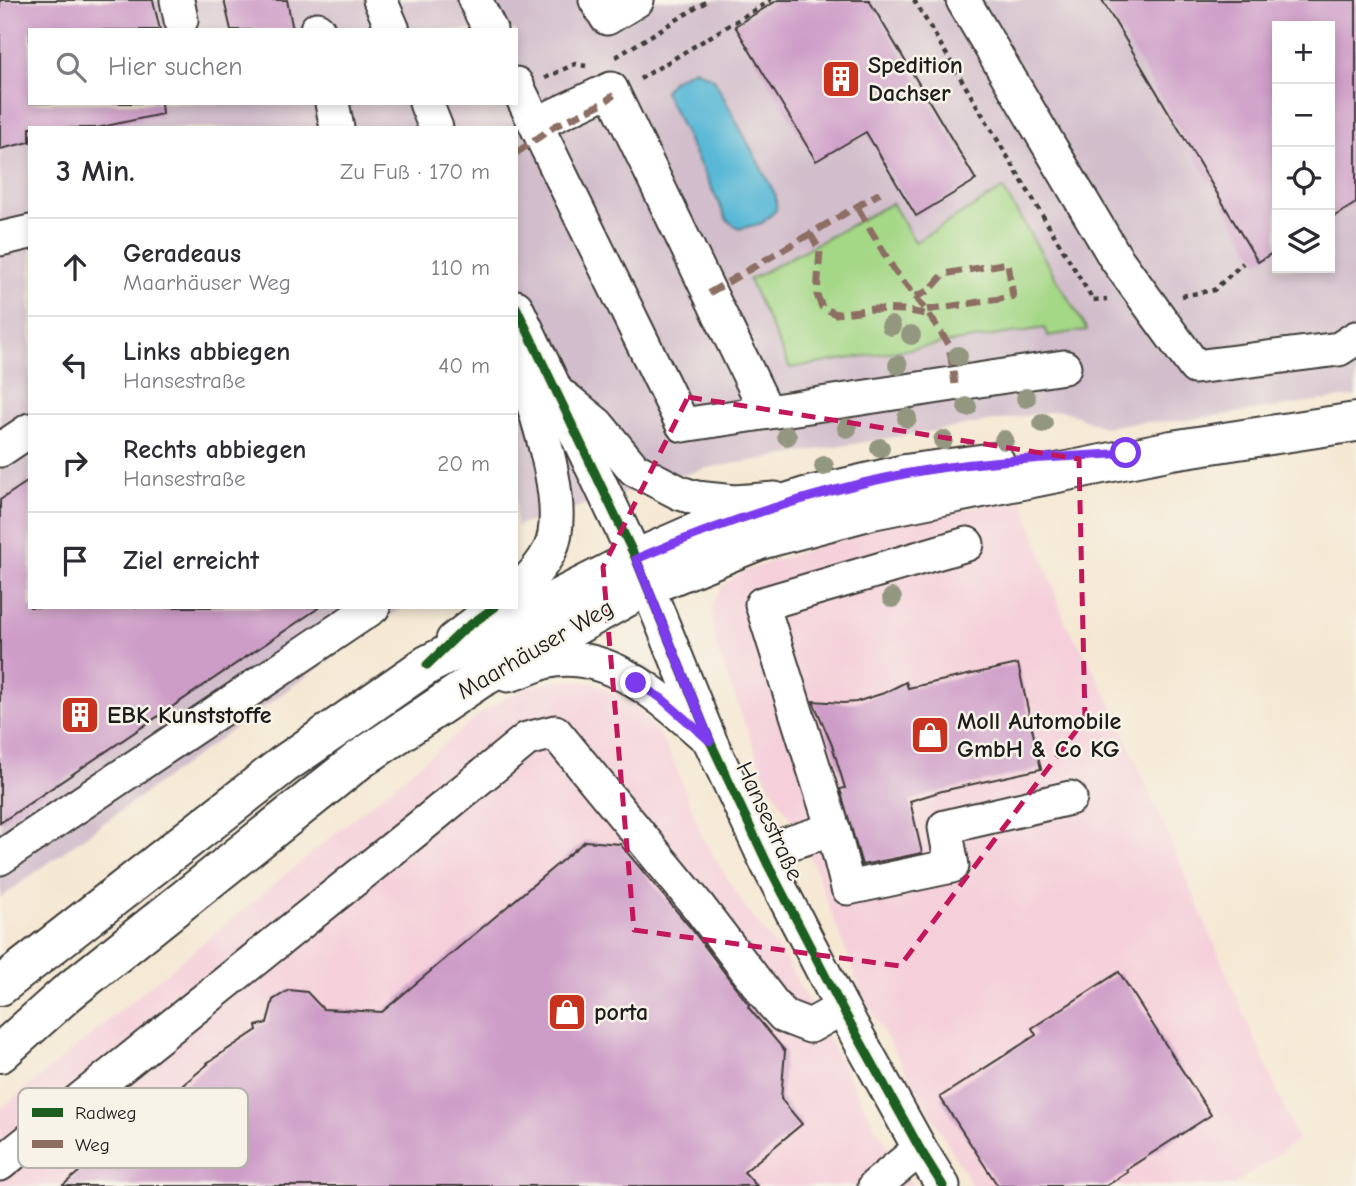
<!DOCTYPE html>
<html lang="de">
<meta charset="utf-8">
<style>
body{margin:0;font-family:"Comic Neue",sans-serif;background:#f2f2f3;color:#2b2b33}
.controls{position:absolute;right:21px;top:21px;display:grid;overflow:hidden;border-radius:0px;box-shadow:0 4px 10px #0003}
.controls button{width:63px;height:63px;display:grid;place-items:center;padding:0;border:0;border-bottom:2px solid #e1e1e2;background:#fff;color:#2b2b33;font:35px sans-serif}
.stop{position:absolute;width:21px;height:21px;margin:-16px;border:5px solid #7c3aed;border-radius:50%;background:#fff}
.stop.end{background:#7c3aed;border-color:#fff;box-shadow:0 2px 7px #0008}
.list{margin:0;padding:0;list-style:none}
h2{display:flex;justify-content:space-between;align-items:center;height:91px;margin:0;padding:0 28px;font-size:30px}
h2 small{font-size:23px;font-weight:400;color:#7c7c81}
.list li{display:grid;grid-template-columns:46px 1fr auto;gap:21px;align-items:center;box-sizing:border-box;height:98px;padding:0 28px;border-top:2px solid #e1e1e2}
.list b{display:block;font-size:26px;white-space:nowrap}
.list p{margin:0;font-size:23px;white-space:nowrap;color:#7c7c81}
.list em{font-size:23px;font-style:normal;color:#7c7c81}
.icon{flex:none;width:38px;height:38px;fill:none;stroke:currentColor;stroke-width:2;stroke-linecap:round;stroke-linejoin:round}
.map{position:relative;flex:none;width:1356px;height:1186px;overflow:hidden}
.search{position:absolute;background:#fff;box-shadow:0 4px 10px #0003;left:28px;top:28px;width:490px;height:77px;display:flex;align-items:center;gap:18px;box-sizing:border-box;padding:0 24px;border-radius:0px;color:#7c7c81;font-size:26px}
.panel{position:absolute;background:#fff;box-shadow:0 4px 10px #0003;left:28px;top:126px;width:490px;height:483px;border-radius:0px}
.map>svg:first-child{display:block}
</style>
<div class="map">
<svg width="1356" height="1186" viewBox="0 0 1356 1186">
<rect width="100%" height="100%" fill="#f7f3e8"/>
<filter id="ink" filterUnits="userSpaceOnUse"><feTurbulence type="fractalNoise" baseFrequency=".0143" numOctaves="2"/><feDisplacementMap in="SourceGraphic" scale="14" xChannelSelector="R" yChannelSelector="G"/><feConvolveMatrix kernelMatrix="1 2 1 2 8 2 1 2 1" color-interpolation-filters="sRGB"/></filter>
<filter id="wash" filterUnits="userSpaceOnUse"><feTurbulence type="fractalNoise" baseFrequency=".00686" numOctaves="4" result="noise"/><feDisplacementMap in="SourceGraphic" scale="28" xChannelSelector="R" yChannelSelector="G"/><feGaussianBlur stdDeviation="1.57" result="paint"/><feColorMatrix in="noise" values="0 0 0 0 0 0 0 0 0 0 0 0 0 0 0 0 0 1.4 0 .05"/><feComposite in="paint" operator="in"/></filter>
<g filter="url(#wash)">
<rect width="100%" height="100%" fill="#f5e8d3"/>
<!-- built -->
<g fill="#f5cfda">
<path d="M1022 498 1066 624 1088 659 1113 707 1298 1140 1232 1186H972L864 998 802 836 766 779 716 647 712 624V606L722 586 744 571 892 522Z"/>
<path d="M574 680 593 683 631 701 659 734 674 762 704 840 744 906 785 959 877 1129 912 1186H0V1110L483 712 524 688 558 681Z"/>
</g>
<!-- industrial -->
<path fill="#d1bdcb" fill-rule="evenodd" d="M0 0H1356V396L1178 421 1143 422 1103 427 1062 410 707 468 516 526V128H30V607H402L0 898ZM1277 26H1330V268H1277ZM30 30H516V103H30Z"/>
<!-- green -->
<path fill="#a4d786" stroke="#607a51" stroke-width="2" d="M1003 189 1087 330 1048 336 1044 328 790 368 749 280 892 203 915 242Z"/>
<!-- water -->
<path fill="#58b8d6" stroke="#3a6a79" stroke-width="2" d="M694 69 714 79 776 196V210L762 223 739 229 727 220 664 91 673 80Z"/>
<g id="blocks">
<!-- building -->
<g fill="#cd9cc7">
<path d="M0 0H153L160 30H30V103H161L162 114 97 128H30V142L0 149Z"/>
<path d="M224 0H287L293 30H231Z"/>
<path d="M778 0H869L976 180 916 216 866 132 816 161 735 26Z"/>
<path d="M1102 0H1356V203L1330 219V26H1277V250L1258 262Z"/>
<path d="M30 480V607H320L0 823V500Z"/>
<path d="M1018 664 1041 769 942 791 910 801 922 853 862 865 840 789 845 788 832 745 813 701 843 703 856 702 884 693 906 682 908 688Z"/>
<path d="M585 841 620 844 690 927 749 1005 748 1007 785 1051 781 1099 802 1124 744 1172 757 1186H62L208 1064 207 1063 257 1030 256 1026 267 1023 273 1000 289 990 307 992 323 1009 382 1012Z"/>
<path d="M1119 972 1211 1115 1126 1170 1128 1172 1106 1186H998L940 1097 1036 1035 1032 1028Z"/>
</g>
</g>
</g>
<g filter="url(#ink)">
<use href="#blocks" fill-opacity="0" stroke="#3d3b37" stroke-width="2"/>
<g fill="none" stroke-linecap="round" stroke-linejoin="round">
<!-- minor casing -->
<g stroke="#3d3b37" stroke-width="37">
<g id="minor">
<path d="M177 0 181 20"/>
<path d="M380 0 393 30"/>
<path d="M475 0 490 30"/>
<path d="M596 0 607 18 637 0"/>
<path d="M963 0 1115 257 1195 367 1339 349 1356 338"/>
<path d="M317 29 318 30"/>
<path d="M516 84 683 425 1064 367"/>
<path d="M332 103 337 128"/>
<path d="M426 103 436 128"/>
<path d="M536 124 611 89 767 412"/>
<path d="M0 239 30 232"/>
<path d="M516 307 636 559 710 741 768 865 842 1008 920 1149 943 1186"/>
<path d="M516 348C530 398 572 503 550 550 542 566 529 580 516 592"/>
<path d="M565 398 597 424 634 469 680 493 696 498 734 502 775 499"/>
<path d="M0 450 30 430"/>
<path d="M453 640 495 607"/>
<path d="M508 675C521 672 532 666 544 662 606 646 662 699 705 736"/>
<path d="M833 829 848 888 952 866 945 827 1070 798"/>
<path d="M762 852 833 829 762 604 967 544"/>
<path d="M0 858 373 607"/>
<path d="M0 1164 421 826 527 739 555 732 698 906 773 1004 784 1016 810 1026 842 1008"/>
<path d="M875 1186 920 1149"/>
</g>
</g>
<!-- major casing -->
<g stroke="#3d3b37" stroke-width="42">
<g id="major">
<path d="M0 986 283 765 427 665 636 559 702 530 805 497 905 474 995 462"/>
<path d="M0 1053 66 994 359 760 478 680 647 586 760 540 872 510 1172 450 1356 422"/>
</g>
</g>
<!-- path -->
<g stroke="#3d3b37" stroke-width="4.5" stroke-dasharray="5 5" stroke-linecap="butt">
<path d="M914 0 1093 300 1107 299"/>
<path d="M616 57 709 0"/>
<path d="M545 78 575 64 586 66"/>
<path d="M640 79 771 0"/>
<path d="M1182 296 1214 290 1243 263"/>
</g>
<!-- minor -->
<use href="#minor" stroke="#fff" stroke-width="33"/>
<!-- major -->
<use href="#major" stroke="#fff" stroke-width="38"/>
<!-- quiet -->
<g stroke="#8d6e63" stroke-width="7" stroke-dasharray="14 7" stroke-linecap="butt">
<path d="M516 153 555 126 603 103 614 95"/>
<path d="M810 234 820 250 817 295 822 307 836 314 873 309 904 310 925 314 926 310 894 270 857 207"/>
<path d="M709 293 880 193"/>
<path d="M915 297 930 290 944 274 1008 263 1013 297 926 310 949 345 955 384"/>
</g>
<!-- cycleway casing -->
<g stroke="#f7f3e8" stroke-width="13">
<g id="cycleway">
<path d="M516 307 636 559 710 741 768 865 842 1008 920 1149 943 1186"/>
<path d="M427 665 463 630 495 607"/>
</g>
</g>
<!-- cycleway -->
<use href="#cycleway" stroke="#1b5e20" stroke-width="9"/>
</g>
<!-- trees -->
<g fill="#949780">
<circle cx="891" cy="326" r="10"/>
<circle cx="911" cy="335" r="10"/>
<circle cx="958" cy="356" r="10"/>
<circle cx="898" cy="365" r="10"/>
<circle cx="1026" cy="398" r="10"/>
<circle cx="967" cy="407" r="10"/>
<circle cx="907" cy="418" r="10"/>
<circle cx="1043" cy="423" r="10"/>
<circle cx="847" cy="428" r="10"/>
<circle cx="787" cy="436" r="10"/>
<circle cx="943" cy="440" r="10"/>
<circle cx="1004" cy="440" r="10"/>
<circle cx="880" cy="448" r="10"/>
<circle cx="824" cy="466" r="10"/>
<circle cx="892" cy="598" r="10"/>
</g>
</g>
<g fill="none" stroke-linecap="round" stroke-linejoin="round" filter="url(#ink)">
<!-- route -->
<path stroke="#7c3aed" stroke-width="9" d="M636 683 661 698 710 741 636 559C722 522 811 493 904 474 977 460 1052 458 1126 453"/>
</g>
<!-- marked area -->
<path fill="none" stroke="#c2185b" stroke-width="5" stroke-dasharray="14 9" stroke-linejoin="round" d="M688 397 1079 459 1085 719 900 966 634 930 603 567Z"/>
<!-- icons -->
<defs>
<g id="building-square" transform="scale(2.0125)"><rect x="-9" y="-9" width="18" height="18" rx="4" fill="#c8321e" stroke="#f7f3e8"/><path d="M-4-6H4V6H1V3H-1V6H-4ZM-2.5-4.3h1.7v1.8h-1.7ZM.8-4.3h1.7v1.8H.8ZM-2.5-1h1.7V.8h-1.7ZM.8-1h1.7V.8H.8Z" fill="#fff"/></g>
<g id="shop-square" transform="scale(2.0125)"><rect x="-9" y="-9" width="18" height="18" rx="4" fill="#c8321e" stroke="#f7f3e8"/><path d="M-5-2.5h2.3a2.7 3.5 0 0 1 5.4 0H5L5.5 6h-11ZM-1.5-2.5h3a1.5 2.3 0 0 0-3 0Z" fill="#fff"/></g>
</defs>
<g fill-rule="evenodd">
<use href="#building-square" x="841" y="79"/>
<use href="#building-square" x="80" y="715"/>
<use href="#shop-square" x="930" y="735"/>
<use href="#shop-square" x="567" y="1012"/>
</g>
<g text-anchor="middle" stroke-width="5" stroke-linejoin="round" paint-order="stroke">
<!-- poi labels -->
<g font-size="24" font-weight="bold" fill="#1c1c1c" stroke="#f7f3e8" text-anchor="start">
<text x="868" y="73">Spedition<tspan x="868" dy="28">Dachser</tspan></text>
<text x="107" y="723">EBK Kunststoffe</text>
<text x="957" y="729">Moll Automobile<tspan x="957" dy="28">GmbH &amp; Co KG</tspan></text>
<text x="594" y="1020">porta</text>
</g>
<!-- street labels -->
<g font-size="24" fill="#1c1c1c" stroke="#f7f3e8">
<text transform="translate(535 649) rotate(-30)" y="8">Maarhäuser Weg</text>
<text transform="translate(770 821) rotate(65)" y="8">Hansestraße</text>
</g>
</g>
<!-- legend -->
<rect x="18" y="1088" width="230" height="80" rx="10" fill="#f7f3e8" stroke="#b5b2ab" stroke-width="2"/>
<rect x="32" y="1108" width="31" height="9" fill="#1b5e20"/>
<rect x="32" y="1140" width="31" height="8" fill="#8d6e63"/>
<g font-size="19" fill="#1c1c1c">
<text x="75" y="1119">Radweg</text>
<text x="75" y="1151">Weg</text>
</g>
</svg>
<div class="controls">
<button>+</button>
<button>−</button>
<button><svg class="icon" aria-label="locate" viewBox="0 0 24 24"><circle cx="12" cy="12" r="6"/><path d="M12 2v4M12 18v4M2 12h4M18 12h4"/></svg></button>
<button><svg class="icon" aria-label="layers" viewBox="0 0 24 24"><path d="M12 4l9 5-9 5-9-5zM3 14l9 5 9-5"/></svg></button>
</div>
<div class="stop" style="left:1126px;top:453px"></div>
<div class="stop end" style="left:636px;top:683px"></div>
<div class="search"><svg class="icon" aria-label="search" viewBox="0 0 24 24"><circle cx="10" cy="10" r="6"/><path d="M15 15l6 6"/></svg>Hier suchen</div>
<section class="panel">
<h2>3 Min.<small>Zu Fuß · 170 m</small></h2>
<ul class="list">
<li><svg class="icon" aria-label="ahead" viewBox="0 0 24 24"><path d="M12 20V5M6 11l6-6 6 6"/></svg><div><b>Geradeaus</b><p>Maarhäuser Weg</p></div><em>110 m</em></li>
<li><svg class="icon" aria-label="left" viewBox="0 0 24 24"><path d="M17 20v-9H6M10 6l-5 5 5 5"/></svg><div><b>Links abbiegen</b><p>Hansestraße</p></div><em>40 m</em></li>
<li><svg class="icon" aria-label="right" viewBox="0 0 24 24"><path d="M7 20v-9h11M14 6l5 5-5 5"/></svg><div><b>Rechts abbiegen</b><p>Hansestraße</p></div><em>20 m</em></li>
<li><svg class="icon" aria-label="arrive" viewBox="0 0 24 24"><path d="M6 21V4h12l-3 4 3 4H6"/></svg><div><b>Ziel erreicht</b></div></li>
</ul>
</section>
</div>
